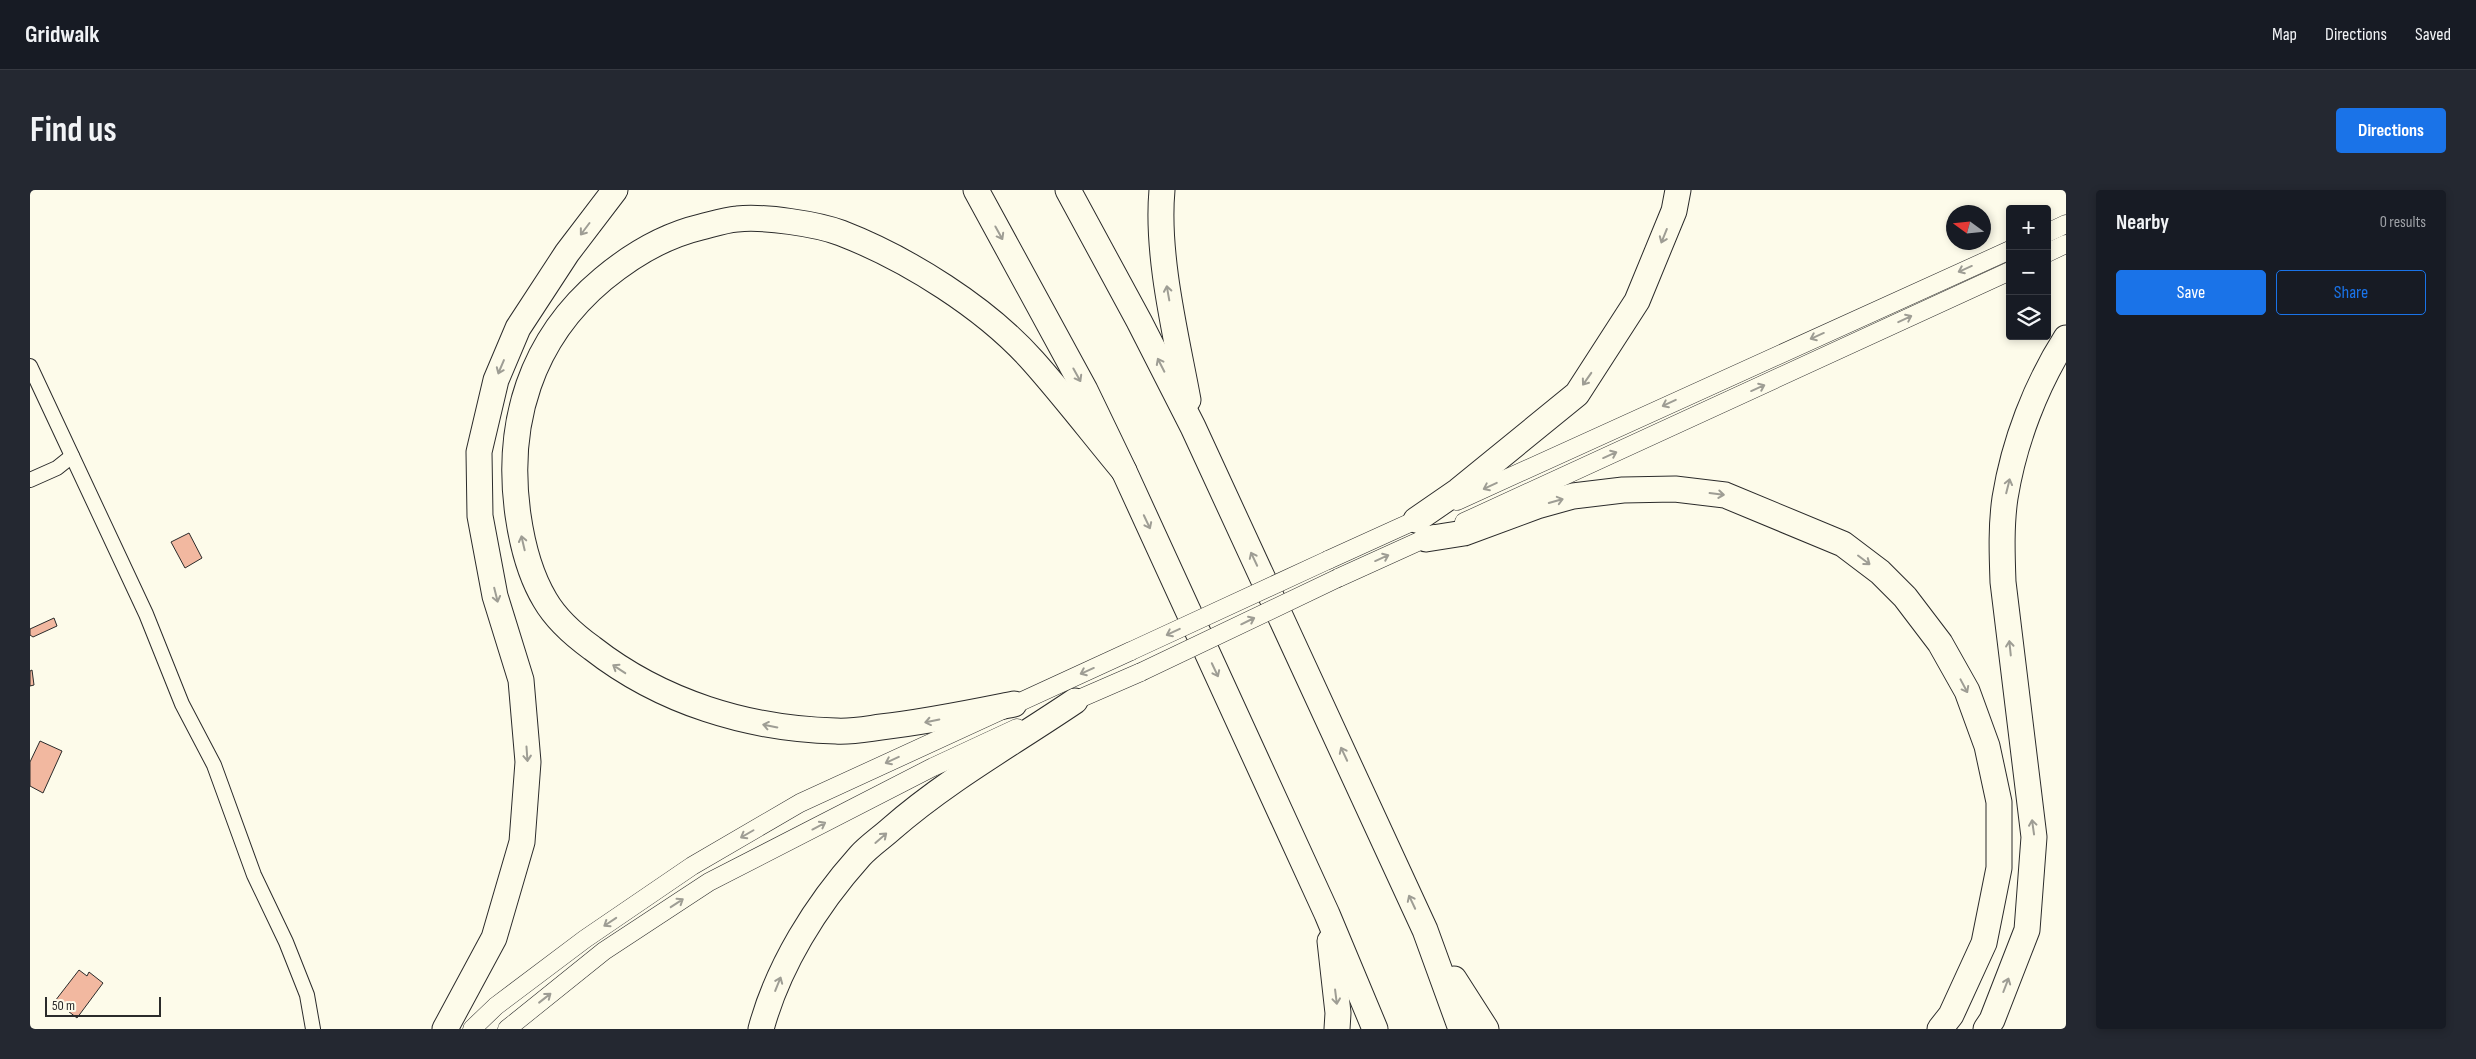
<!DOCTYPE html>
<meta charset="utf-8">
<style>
body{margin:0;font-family:"Sofia Sans Condensed",sans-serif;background:#242831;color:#f1f3f6}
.controls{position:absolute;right:15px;top:15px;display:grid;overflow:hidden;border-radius:5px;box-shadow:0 2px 8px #0003}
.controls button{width:45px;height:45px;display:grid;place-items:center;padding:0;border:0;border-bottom:1px solid #363941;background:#171b24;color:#f1f3f6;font:25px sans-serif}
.compass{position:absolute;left:1916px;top:15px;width:45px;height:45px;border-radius:50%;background:#171b24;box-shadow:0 2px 8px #0003;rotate:285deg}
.scale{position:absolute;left:15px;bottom:12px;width:116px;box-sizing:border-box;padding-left:5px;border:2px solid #2b2b2b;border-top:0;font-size:14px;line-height:18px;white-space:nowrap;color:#2b2b2b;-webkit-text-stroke:4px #fdfbea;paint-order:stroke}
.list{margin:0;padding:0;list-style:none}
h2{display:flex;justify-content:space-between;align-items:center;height:65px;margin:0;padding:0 20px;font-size:21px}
h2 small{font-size:16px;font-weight:400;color:#9ea1a6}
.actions{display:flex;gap:10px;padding:15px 20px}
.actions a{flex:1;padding:11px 0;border:1px solid #1a73e8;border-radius:5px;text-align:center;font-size:18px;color:#1a73e8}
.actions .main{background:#1a73e8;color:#fff}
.icon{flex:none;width:28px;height:28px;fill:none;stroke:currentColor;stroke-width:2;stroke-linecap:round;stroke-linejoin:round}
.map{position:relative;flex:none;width:2036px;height:839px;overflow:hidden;border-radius:5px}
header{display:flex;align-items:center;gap:30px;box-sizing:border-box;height:70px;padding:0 25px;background:#171b24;border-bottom:1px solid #363941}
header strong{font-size:24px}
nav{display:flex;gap:28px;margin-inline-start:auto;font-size:18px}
.intro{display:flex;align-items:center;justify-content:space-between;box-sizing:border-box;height:120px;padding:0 30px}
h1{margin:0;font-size:35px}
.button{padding:12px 22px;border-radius:5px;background:#1a73e8;color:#fff;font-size:18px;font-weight:700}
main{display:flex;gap:30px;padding:0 30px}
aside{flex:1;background:#171b24;border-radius:5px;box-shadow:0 2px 8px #0003}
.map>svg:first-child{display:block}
</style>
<header>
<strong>Gridwalk</strong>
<nav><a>Map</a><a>Directions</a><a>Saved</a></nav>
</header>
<div class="intro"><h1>Find us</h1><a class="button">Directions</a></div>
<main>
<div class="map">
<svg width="2036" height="839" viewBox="0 0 2036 839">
<rect width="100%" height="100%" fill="#fdfbea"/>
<!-- building -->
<g fill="#f2b8a0" stroke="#2b2b2b">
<path d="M159 343 172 368 155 378 141 352Z"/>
<path d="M24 428 27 436 3 447 0 445V439Z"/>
<path d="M2 480 4 495 0 496V481Z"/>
<path d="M10 551 32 561 13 603 0 596V572Z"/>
<path d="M49 780 57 786 59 782 73 793 47 828 25 811Z"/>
</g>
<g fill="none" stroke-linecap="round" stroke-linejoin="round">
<!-- minor casing -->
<g stroke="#2b2b2b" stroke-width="16">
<g id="minor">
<path d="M0 176 116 424 152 514 184 575 224 685 256 752 277 805 283 839"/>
<path d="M0 290 27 278 42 266"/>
</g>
</g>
<!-- tertiary casing -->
<g stroke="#2b2b2b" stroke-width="19">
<g id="tertiary">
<path d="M2017 43 2036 34"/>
<path d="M2017 63 2036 54"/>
<path d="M1427 311 1980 60"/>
<path d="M1434 332 1980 81"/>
<path d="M1298 370 1397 325"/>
<path d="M1308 388 1405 344"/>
<path d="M1035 515 1111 482"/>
<path d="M442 839 466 816 555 749 662 676 770 613 1101 461"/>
<path d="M477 839 574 761 679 692 903 577 987 538"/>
</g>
</g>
<!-- motorway casing -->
<g stroke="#2b2b2b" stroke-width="27">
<g id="motorway">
<path d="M946 0 1055 200 1094 281 1297 724 1345 839"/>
<path d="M1038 0 1109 131 1163 237 1395 740 1431 839"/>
<path d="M1132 0C1126 65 1146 145 1158 210"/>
<path d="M1386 330 1428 301 1547 204 1607 111 1644 21 1648 0"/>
<path d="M1396 349 1434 343 1507 316 1543 306 1593 300 1645 299 1695 305 1813 354 1850 382 1875 407 1910 453 1937 501 1957 556 1969 612V678L1954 753 1921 825 1910 839"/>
<path d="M984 514C939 523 896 532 851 537 836 539 821 542 806 541 718 539 631 512 562 458 544 445 526 429 515 410 500 385 492 353 488 325 475 233 501 149 573 89 602 65 633 46 671 37 683 34 695 30 707 29 734 26 787 34 811 43 878 69 956 118 1003 171 1035 207 1064 245 1094 281"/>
<path d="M1300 751 1308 823 1307 839"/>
<path d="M1424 789 1456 839"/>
<path d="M415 839 464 748 492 652 498 572 491 490 465 406 450 326 449 262 466 190 488 138 537 63 585 0"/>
<path d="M731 839C748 776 786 715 830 666 839 656 851 648 861 639 917 590 983 553 1045 511"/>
<path d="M1956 839 1962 830 1997 740 2004 647 1973 392C1972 364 1971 335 1975 308 1984 252 2006 195 2036 148"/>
</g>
</g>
<!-- minor -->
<use href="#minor" stroke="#fdfbea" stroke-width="14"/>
<!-- tertiary -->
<use href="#tertiary" stroke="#fdfbea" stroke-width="18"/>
<!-- motorway -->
<use href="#motorway" stroke="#fdfbea" stroke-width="25"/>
<!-- tertiary-bridge casing -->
<g stroke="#2b2b2b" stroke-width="19" stroke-linecap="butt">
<g id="tertiary-bridge">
<path d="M1101 461 1298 370"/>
<path d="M1111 482 1308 388"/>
</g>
</g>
<!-- tertiary-bridge -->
<use href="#tertiary-bridge" stroke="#fdfbea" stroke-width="18"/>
</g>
<!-- one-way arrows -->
<defs><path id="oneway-shaft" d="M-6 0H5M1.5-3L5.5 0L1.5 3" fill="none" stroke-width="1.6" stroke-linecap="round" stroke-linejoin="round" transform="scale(1.25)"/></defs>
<g stroke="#9e9d94">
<use href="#oneway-shaft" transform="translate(555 39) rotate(127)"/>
<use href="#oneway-shaft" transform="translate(969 43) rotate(61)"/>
<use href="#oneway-shaft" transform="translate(1634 46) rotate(112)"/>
<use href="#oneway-shaft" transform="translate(1935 79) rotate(156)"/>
<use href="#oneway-shaft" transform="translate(1138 103) rotate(-100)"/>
<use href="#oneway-shaft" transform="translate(1875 129) rotate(-25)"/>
<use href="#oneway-shaft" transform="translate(1787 146) rotate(156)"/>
<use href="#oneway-shaft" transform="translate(1131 175) rotate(-117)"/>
<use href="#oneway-shaft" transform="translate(471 177) rotate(113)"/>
<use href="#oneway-shaft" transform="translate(1047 185) rotate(61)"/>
<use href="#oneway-shaft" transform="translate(1557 189) rotate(125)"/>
<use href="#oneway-shaft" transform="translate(1728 198) rotate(-24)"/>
<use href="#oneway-shaft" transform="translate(1639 213) rotate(155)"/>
<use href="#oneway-shaft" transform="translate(1580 265) rotate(-24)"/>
<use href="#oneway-shaft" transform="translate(1460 296) rotate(155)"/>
<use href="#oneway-shaft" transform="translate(1978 296) rotate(-76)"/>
<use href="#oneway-shaft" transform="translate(1687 304) rotate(7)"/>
<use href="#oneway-shaft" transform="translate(1526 311) rotate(-16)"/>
<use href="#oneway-shaft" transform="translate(1117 332) rotate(65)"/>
<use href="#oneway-shaft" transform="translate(493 353) rotate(-103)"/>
<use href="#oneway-shaft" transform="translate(1352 368) rotate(-24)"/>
<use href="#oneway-shaft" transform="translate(1224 369) rotate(-115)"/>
<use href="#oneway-shaft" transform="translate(1834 370) rotate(37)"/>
<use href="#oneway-shaft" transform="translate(466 405) rotate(76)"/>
<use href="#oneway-shaft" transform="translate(1218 431) rotate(-26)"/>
<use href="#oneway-shaft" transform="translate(1143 442) rotate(155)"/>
<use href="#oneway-shaft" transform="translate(1980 458) rotate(-96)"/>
<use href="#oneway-shaft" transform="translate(589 479) rotate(-147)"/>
<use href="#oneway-shaft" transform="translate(1185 480) rotate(65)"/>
<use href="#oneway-shaft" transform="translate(1057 481) rotate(156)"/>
<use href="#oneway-shaft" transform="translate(1934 496) rotate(62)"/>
<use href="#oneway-shaft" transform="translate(902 531) rotate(168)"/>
<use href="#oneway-shaft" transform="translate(740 536) rotate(-169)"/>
<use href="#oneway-shaft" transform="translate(497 564) rotate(86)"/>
<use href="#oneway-shaft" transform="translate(1314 564) rotate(-115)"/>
<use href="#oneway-shaft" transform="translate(862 570) rotate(155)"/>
<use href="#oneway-shaft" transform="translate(789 636) rotate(-28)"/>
<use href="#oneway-shaft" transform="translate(2003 637) rotate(-98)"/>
<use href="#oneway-shaft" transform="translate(717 644) rotate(150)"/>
<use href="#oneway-shaft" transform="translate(851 648) rotate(-41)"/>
<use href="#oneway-shaft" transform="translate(1382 712) rotate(-115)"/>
<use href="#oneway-shaft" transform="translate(647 713) rotate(-33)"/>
<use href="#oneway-shaft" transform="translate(580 732) rotate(146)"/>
<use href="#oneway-shaft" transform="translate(748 794) rotate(-68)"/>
<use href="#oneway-shaft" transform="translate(1976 795) rotate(-69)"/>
<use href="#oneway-shaft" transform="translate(1306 807) rotate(83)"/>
<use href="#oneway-shaft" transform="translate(515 808) rotate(-38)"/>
</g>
</svg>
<div class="controls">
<button>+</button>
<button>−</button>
<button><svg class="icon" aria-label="layers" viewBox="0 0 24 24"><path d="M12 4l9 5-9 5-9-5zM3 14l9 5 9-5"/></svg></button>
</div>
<svg class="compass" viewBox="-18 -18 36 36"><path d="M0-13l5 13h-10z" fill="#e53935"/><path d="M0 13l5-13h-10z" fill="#9ea1a6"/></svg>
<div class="scale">50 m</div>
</div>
<aside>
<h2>Nearby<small>0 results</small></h2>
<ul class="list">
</ul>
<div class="actions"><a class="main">Save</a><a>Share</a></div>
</aside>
</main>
